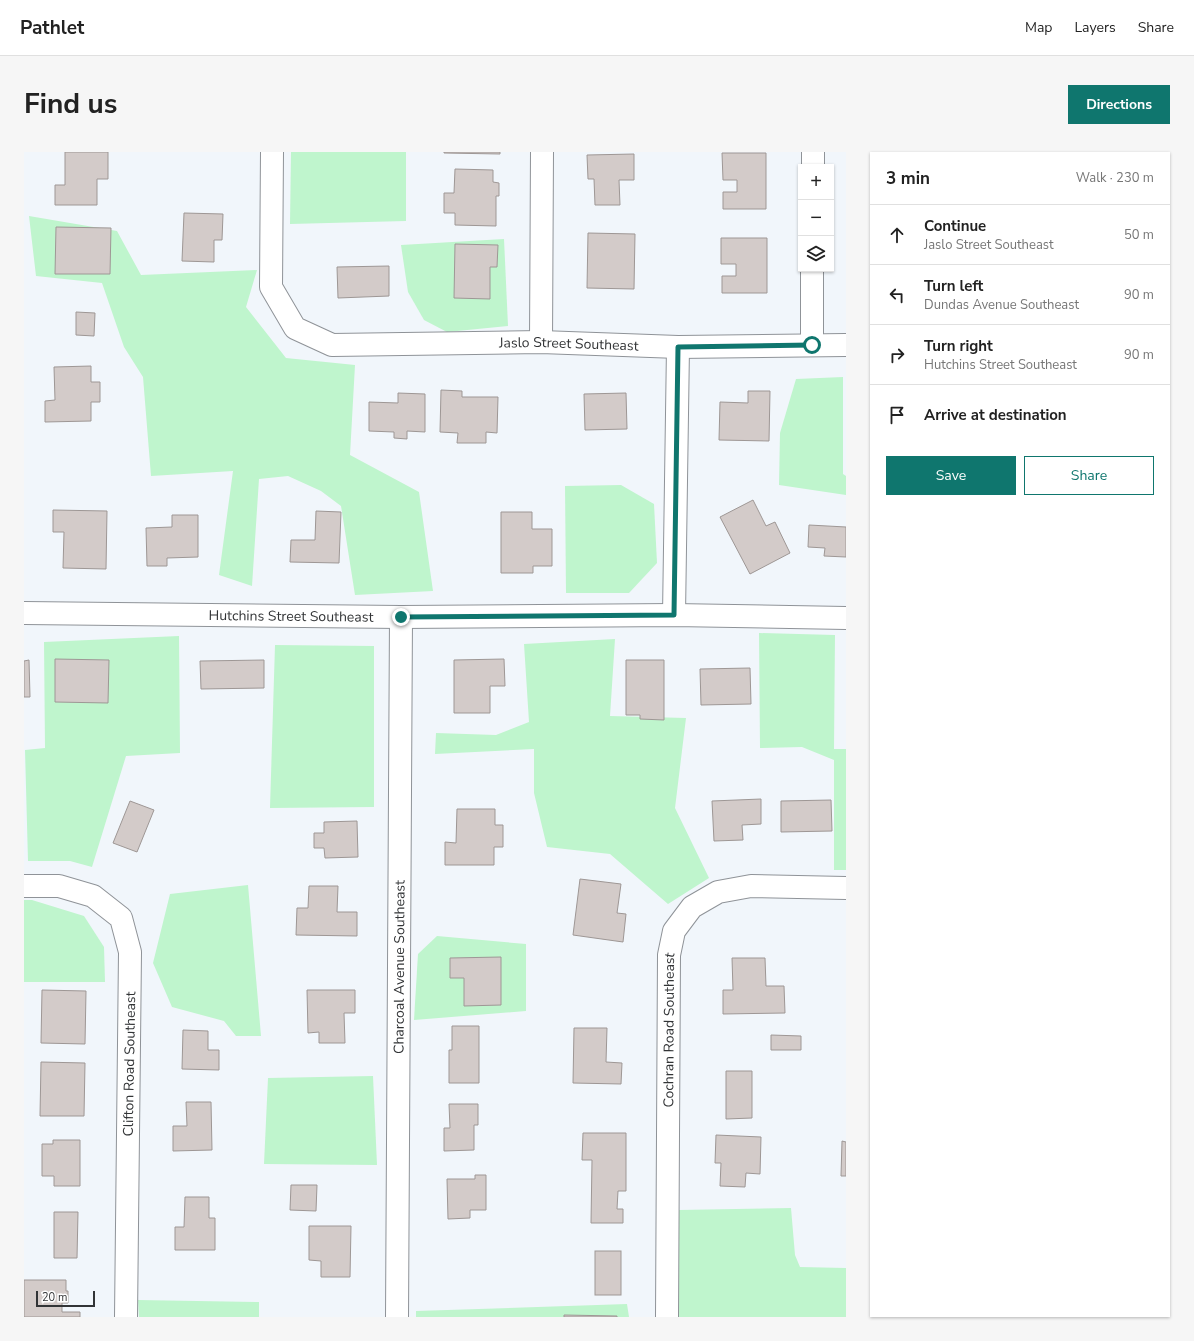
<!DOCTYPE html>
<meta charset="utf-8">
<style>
body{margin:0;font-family:"Nunito Sans",sans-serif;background:#f6f6f6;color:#222}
.controls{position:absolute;right:12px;top:12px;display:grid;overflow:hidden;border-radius:0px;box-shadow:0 1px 3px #0004}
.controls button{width:36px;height:36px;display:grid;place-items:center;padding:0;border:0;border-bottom:1px solid #e0e0e0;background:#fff;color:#222;font:20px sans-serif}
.scale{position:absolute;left:12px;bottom:10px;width:59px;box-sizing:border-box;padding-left:4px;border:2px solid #323436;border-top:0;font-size:11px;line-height:14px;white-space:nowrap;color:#323436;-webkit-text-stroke:3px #fff;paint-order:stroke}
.stop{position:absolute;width:12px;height:12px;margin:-9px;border:3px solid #0f766e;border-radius:50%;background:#fff}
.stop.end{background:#0f766e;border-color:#fff;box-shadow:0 1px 4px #0008}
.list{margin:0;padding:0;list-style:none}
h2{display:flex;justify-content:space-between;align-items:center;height:52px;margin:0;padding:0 16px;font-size:17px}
h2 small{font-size:13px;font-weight:400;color:#767676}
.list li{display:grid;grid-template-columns:26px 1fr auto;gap:12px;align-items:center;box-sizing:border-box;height:60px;padding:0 16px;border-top:1px solid #e0e0e0}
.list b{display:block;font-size:15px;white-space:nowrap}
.list p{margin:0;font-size:13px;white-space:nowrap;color:#767676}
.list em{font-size:13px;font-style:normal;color:#767676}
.actions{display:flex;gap:8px;padding:12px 16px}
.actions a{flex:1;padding:9px 0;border:1px solid #0f766e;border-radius:0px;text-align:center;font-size:14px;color:#0f766e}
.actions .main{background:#0f766e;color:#fff}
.icon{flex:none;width:22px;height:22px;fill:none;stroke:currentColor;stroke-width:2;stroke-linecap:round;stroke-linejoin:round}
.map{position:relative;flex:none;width:822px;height:1165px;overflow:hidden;border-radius:0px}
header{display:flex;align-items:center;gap:24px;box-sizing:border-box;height:56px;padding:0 20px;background:#fff;border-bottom:1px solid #e0e0e0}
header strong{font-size:19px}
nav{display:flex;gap:22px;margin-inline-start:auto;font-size:14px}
.intro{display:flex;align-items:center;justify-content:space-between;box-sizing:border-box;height:96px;padding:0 24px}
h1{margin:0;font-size:28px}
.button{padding:10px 18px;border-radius:0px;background:#0f766e;color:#fff;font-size:14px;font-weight:700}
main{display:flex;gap:24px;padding:0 24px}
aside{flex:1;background:#fff;border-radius:0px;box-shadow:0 1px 3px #0004}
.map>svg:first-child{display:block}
</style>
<header>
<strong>Pathlet</strong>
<nav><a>Map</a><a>Layers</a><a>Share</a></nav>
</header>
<div class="intro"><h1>Find us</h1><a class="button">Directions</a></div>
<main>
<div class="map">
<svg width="822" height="1165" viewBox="0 0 822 1165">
<rect width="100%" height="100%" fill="#f1f6fb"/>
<!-- green -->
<g fill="#bff5cd">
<path d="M267 0H382V69L266 72Z"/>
<path d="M5 64 93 79 117 123 233 118 222 155 262 206 331 213 326 303 395 340 409 439 331 443 317 354 297 339 264 324 235 327 228 434 195 423 209 319 127 324 119 225 100 195 78 131 12 124Z"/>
<path d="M480 87 484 174 423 180 400 168 384 140 377 93Z"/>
<path d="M819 225V322L822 324V343L755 333 756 281 772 227Z"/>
<path d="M597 333 630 352 633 411 605 441H542L541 334Z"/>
<path d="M735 481 811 483 810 597H822V718H810V608L778 595 736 596Z"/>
<path d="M155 484 156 601 102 604 68 715 46 709H4L1 598 21 596 20 490Z"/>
<path d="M591 487 586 564 662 566 651 656 685 726 644 752 586 702 523 695 510 641V597L411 602 412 581 472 583 505 570 500 492Z"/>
<path d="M251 493 350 494V655L246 656Z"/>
<path d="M224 733 237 884H212L200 869 148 855 129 811 146 742Z"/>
<path d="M0 748H8L60 764 80 795 81 830H0Z"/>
<path d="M413 784 502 792V859L390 868 394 802Z"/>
<path d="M349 924 353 1013 240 1012 244 926Z"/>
<path d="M767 1056 771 1103 776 1115 822 1116V1165H655V1058Z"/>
<path d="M114 1148 235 1150V1165H115Z"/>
<path d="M603 1152 605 1165H392V1159Z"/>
</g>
<!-- building -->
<g fill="#d3cbc9" stroke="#9e9795">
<path d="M41 0H84V27H73V53H31V33H41Z"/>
<path d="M420 0H476V2L420 1Z"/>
<path d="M698 1H742V57H699V40H713V28H699Z"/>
<path d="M610 2V28H595L596 53H571L570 27H564L563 3Z"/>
<path d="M431 17 469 18V30L475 31V44H472V74L431 73V61H420V41H430Z"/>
<path d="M160 61 199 62 198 88H190V110L158 109Z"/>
<path d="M32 75 87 76 86 122H31Z"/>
<path d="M564 81 611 82 610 137 563 136Z"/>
<path d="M697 86H743V141H698V124H712V112H697Z"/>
<path d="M431 92 474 93 473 115H466V147L430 146Z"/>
<path d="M365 114V144L314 146 313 115Z"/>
<path d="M52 160 71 161 70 184 52 183Z"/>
<path d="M67 214V230H76V250H67V269L21 270V249L31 248 30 215Z"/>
<path d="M417 238 438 239V245H474L473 281 462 280V291H433L434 281 416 280Z"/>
<path d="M724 239H746L745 289 695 288 696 250 724 251Z"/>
<path d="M374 241 401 242V280L383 279V287L370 286V280L345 279V250L374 251Z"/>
<path d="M602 241 603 277 561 278 560 242Z"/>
<path d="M729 348 742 374 751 370 766 401 726 422 696 365Z"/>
<path d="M29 358 83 359 82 417 39 416 40 380H29Z"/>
<path d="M292 359 317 360 315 411 266 410 267 388H291Z"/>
<path d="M477 360H508V377H528V414H509V421H477Z"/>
<path d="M148 363H174V405L143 406V414H123L122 376 148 375Z"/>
<path d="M785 373 822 375V405L800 404 801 396 784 395Z"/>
<path d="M31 507 85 508 84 551 31 550Z"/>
<path d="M480 507 481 534H466V561H430V508Z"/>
<path d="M5 508 6 545H0V509Z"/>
<path d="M240 508V536L177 537 176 509Z"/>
<path d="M602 508H640V568L616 567V563H602Z"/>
<path d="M726 516 727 552 677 553 676 517Z"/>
<path d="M737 647V672L718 673 719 688 690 689 688 649Z"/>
<path d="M807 648 808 679 757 680V649Z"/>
<path d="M106 649 130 658 113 700 89 691Z"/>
<path d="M433 657H471V673H479V695H470V713H421V690L432 691Z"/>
<path d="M333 669 334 705 301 706 300 696H290V681H300V670Z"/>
<path d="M556 727 597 732 593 761 602 762 599 790 549 783Z"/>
<path d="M285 734H314L313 760H333V784L272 783 273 756H284Z"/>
<path d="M477 805V853L440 854V826H426V806Z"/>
<path d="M708 806H741L742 834H760L761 861 699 862V838H709Z"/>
<path d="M18 838 62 839 61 892 17 891Z"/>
<path d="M283 838H331V861H320L321 891H295V880L284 881Z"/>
<path d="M428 874H455V931H425V898H428Z"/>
<path d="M550 876H583L582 910 598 911 597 932 549 931Z"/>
<path d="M159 878 184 879V898H195V918L158 917Z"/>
<path d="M747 883 777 884V898H747Z"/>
<path d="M17 910 61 911 60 964H16Z"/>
<path d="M702 919H728V966L702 967Z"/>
<path d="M162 950H187L188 998 149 999V974H163Z"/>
<path d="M425 952H454V973H450V998L420 999V976H426Z"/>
<path d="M559 981H602V1039H594L593 1057H599V1071H567L568 1008H558Z"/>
<path d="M692 983 737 985 736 1022 722 1021 721 1035 696 1034 697 1011H691Z"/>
<path d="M29 988H56V1034H30V1024H18V992H29Z"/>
<path d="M818 989 822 990V1024H817Z"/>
<path d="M451 1023H462V1058H446V1066L424 1067 423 1027H451Z"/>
<path d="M267 1033H293L292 1059 266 1058Z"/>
<path d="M161 1045H185V1066H191V1098H151V1075H160Z"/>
<path d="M30 1060H54L53 1106H30Z"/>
<path d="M285 1074H327L326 1125H297V1109L285 1108Z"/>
<rect x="571" y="1099" width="26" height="44"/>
<path d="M0 1128H42V1139H44V1151H38V1160H56V1165H0Z"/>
<path d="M540 1163 593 1164V1165H540Z"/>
</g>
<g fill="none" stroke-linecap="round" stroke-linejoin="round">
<!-- minor casing -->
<g stroke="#8f9398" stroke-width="24">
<g id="minor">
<path id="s1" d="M248 0 247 135 271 176 308 193 517 190 654 195 822 193"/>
<path d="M789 15V0"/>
<path d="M517 190 518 0"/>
<path d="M788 193V117"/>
<path id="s2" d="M0 461 377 465 650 463 822 466"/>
<path d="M650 463 654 195"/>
<path d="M0 734H35L69 744 97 766 106 800 102 1165"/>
<path id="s3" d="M373 1165 377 465"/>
<path id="s4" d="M643 1165 645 803 650 779 668 755 694 740 727 734 822 736"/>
</g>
</g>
<!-- minor -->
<use href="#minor" stroke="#fff" stroke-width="22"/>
</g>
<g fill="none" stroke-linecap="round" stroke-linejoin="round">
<!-- route -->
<path stroke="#0f766e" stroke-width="5" d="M377 465 650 463 654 195 788 193"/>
</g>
<g text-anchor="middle" stroke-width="3" stroke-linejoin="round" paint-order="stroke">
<!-- street labels -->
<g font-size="14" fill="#323436" stroke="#fff">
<text dy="5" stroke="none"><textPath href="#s1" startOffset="460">Jaslo Street Southeast</textPath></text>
<text dy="5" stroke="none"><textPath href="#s2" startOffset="267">Hutchins Street Southeast</textPath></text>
<text dy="5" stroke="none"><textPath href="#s3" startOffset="350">Charcoal Avenue Southeast</textPath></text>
<text dy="5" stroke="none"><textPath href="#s4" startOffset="287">Cochran Road Southeast</textPath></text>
<text transform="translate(105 912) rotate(-89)" y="5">Clifton Road Southeast</text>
</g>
</g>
</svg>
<div class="controls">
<button>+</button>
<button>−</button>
<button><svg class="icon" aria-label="layers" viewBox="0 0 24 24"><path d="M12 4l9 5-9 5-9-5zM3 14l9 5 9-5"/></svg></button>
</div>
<div class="scale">20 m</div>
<div class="stop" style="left:788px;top:193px"></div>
<div class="stop end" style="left:377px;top:465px"></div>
</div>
<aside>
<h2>3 min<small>Walk · 230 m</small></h2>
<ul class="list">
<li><svg class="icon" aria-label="ahead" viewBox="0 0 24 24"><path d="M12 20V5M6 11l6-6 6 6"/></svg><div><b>Continue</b><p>Jaslo Street Southeast</p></div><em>50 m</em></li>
<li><svg class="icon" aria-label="left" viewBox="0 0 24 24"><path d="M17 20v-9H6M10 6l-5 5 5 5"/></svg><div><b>Turn left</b><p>Dundas Avenue Southeast</p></div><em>90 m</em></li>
<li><svg class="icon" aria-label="right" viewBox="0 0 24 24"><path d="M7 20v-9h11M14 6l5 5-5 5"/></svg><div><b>Turn right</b><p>Hutchins Street Southeast</p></div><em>90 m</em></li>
<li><svg class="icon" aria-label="arrive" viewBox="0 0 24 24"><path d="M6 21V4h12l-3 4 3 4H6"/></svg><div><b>Arrive at destination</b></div></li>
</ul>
<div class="actions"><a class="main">Save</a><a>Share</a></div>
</aside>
</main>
